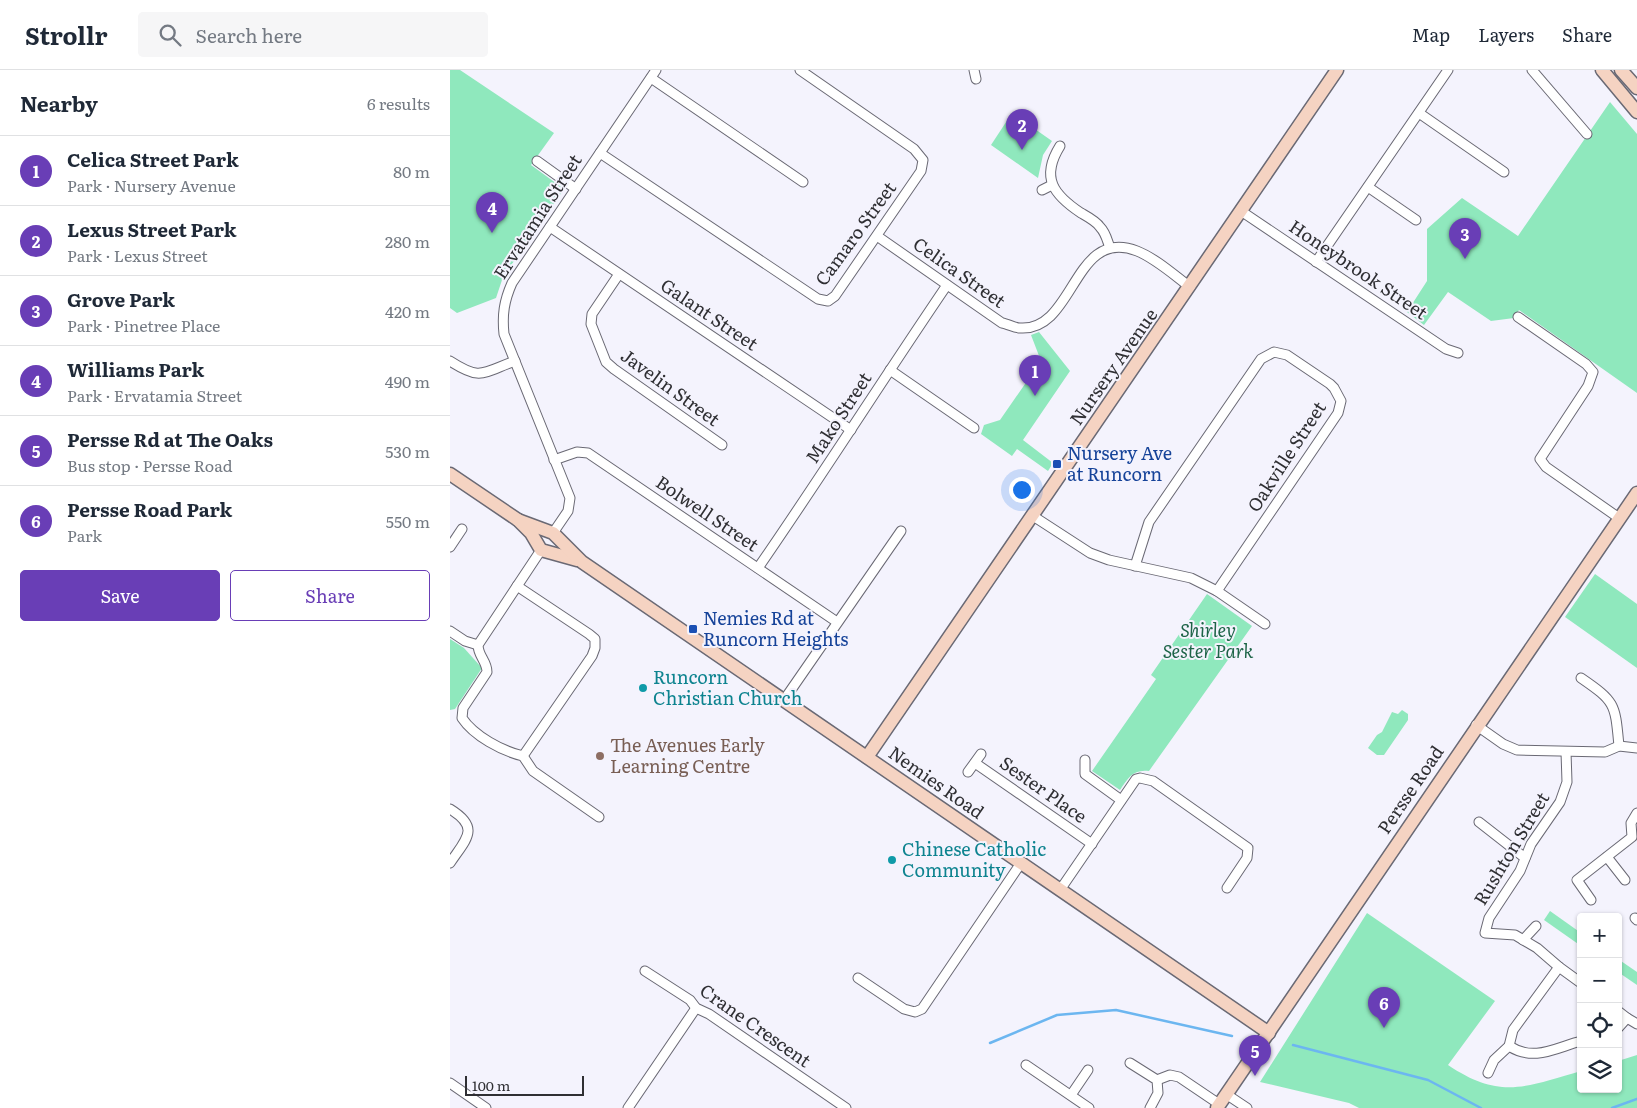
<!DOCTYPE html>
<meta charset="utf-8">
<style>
body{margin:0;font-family:Literata,serif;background:#f6f6f7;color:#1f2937}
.controls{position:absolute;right:15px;bottom:15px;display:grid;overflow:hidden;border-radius:5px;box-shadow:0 1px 4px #0004}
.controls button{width:45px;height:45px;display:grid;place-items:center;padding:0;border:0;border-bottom:1px solid #e0e1e3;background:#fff;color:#1f2937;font:25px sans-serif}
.scale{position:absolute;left:15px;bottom:12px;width:119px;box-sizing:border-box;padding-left:5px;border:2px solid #2f2f33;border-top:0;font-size:14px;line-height:18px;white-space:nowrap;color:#2f2f33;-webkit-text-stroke:4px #f4f3fd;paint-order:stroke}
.you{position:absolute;left:571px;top:419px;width:18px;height:18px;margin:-12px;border:4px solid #fff;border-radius:50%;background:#1a73e8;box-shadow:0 0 0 8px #1a73e833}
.badge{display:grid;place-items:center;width:32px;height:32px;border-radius:50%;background:#693eb6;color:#fff;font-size:16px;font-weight:700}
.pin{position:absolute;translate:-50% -41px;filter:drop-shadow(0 1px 2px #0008)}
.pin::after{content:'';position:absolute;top:26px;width:18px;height:15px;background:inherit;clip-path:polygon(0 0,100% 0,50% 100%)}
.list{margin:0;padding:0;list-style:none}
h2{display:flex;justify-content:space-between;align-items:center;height:65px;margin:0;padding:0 20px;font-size:21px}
h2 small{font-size:16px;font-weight:400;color:#747a83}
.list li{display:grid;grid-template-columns:32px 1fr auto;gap:15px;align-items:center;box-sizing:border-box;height:70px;padding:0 20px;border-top:1px solid #e0e1e3}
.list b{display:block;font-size:19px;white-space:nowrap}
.list p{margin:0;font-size:16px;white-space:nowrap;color:#747a83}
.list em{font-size:16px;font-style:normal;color:#747a83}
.actions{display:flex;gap:10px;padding:15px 20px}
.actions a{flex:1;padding:11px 0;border:1px solid #693eb6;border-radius:5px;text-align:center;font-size:18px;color:#693eb6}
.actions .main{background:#693eb6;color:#fff}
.icon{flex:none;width:28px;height:28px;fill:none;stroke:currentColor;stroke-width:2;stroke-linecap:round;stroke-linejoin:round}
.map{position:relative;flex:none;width:1187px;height:1038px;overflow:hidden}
header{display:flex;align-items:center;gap:30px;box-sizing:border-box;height:70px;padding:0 25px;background:#fff;border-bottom:1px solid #e0e1e3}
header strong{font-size:24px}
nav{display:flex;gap:28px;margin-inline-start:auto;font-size:18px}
.search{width:350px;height:45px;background:#f6f6f7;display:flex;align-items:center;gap:12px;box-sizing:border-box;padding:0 18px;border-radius:5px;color:#747a83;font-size:19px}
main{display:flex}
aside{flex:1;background:#fff}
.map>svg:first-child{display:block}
</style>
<header>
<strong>Strollr</strong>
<div class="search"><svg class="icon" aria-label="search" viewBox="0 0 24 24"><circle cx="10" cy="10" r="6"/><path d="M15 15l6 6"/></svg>Search here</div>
<nav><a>Map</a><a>Layers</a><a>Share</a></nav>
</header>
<main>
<aside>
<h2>Nearby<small>6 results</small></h2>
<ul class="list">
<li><span class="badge">1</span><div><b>Celica Street Park</b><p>Park · Nursery Avenue</p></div><em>80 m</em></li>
<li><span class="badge">2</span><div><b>Lexus Street Park</b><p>Park · Lexus Street</p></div><em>280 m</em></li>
<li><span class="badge">3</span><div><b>Grove Park</b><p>Park · Pinetree Place</p></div><em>420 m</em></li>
<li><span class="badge">4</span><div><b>Williams Park</b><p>Park · Ervatamia Street</p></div><em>490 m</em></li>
<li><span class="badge">5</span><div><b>Persse Rd at The Oaks</b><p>Bus stop · Persse Road</p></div><em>530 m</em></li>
<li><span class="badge">6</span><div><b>Persse Road Park</b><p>Park</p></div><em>550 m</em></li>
</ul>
<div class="actions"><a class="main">Save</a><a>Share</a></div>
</aside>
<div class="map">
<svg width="1187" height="1038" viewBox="0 0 1187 1038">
<rect width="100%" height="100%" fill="#f4f3fd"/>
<!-- green -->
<g fill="#8fe8bd">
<path d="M0 0H10L104 63 81 95 114 119 53 207 46 228 7 243 0 238Z"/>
<path d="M1160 32 1187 64V323L1069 240 1064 248 1041 251 998 222 974 255 957 242 977 211V159L1012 128 1068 166Z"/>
<path d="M562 43 602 71 593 85 588 108 541 75Z"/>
<path d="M589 262 620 301 573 370 603 393 598 401 567 379 562 386 531 364 534 355 550 350 591 291 581 265Z"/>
<path d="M1145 504 1187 534V598L1115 547Z"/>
<path d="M757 524 802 556 699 701C683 699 678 708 670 720L642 701 706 609 701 605Z"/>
<path d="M0 569 14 578 32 598 5 639 0 640Z"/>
<path d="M952 640 958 644V650L934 685H927L918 678 927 665 932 662 942 642 948 644Z"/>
<path d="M1100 841 1131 863V876L1094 850Z"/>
<path d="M917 843 1045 931 998 995C1050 1030 1075 1017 1131 1001V1019H1168V991L1187 985V1038H909L899 1033 810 1012Z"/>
<path d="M1168 889 1187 902V915L1168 902Z"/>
</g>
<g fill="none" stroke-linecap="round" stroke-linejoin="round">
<!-- stream -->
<g stroke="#6cb6f0" stroke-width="2.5">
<path d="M540 973 607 945 666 940 782 966"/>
<path d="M843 975 978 1010 1031 1038"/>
<path d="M1162 1038 1187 1029"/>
</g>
<!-- street casing -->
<g stroke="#6a6974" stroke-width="11">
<g id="street">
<path d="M524 0 526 9"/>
<path d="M1082 0 1137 64"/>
<path d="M201 8 353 112"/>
<path d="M969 43 1054 102"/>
<path d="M610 76C590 108 604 125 631 143 638 147 646 151 650 157 656 163 657 170 660 178"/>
<path d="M150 83 368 229 378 231 385 226 471 101 473 90 464 79 350 0"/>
<path d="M87 91 126 119"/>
<path d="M918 117 966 150"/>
<path d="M592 120 602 115"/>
<path d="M791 141 996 279 1008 283"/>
<path d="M100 157 401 360"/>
<path d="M427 166 552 253C558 254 565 258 570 258 625 262 623 156 687 181 705 188 724 205 740 217"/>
<path d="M866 192 998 0"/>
<path d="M169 204 142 244 141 254 156 292 164 299 272 375"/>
<path d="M1068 247 1136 294 1143 302 1138 316 1090 389 1096 397 1169 448"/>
<path d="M0 291C31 311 32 303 65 291"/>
<path d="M440 300 524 358"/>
<path d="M104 390 127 382 138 383 387 552"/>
<path d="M583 446 640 483 659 490 741 508 767 521 815 554"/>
<path d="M103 463 118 441 120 428 54 264C52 245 54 231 62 213L206 0"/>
<path d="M0 477 12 459"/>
<path d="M91 480 28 575C28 586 37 591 37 602L13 638 12 648C24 666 52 681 73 686L83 701 149 747"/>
<path d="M685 496 699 452 811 289 824 282 837 285 880 314 884 318 891 331 888 343 767 521"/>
<path d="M308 498C373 404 433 309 497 215"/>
<path d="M67 516 139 564 145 569V578L142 586 73 686"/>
<path d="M0 561 15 571 28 575"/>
<path d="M1131 608C1166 632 1165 634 1169 676"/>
<path d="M334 630 451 461"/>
<path d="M1026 655 1053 674 1067 680 1155 682 1169 676 1187 678"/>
<path d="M635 690V704L671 730"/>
<path d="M525 693 642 774"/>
<path d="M518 702 531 684"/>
<path d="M0 739C31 758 16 769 0 793"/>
<path d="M1029 752 1075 788"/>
<path d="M1157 787 1175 810"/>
<path d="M610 820 686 709 690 708 703 711 798 778 797 788 777 818"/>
<path d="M1141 830 1127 810 1182 767 1181 753 1187 743"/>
<path d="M1185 848 1187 850"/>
<path d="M1073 870 1086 856"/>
<path d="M1109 897 1087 878 1065 865 1035 863 1039 848 1070 801 1081 774 1110 732 1117 712 1116 682"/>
<path d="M195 901 240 930 246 938 259 944 396 1038"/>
<path d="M408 908 454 939 465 942 472 939 571 793"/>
<path d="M1168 941 1177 948 1168 958"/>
<path d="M1177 948 1187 954"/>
<path d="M1059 976C1084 992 1105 978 1131 971"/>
<path d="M680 993 707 1010 708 1023 700 1038"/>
<path d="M576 995 639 1038"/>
<path d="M1038 1003 1044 990 1059 976 1063 960 1109 897 1131 913"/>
<path d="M707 1010 720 1005 729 1007 769 1034"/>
<path d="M0 1013 36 1038"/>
<path d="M776 1024 797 1038"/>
<path d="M621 1025 638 1000"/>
<path d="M178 1038 246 938"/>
</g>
</g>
<!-- secondary casing -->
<g stroke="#6a6974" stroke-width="15">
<g id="secondary">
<path d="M1152 0 1187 42"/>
<path d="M1171 0 1187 18"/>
<path d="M0 404 68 450 81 463 91 480 127 490"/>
<path d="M68 450 103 463 132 492 819 963"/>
<path d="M417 687 887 0"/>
<path d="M767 1038 1187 423"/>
</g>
</g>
<!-- street -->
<use href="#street" stroke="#fff" stroke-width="9"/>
<!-- secondary -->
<use href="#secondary" stroke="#f5d3c2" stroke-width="12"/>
</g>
<!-- markers -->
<g fill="#1a4fb4" stroke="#f4f3fd" stroke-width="2">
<rect x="602" y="389" width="10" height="10" rx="2.5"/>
<rect x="238" y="554" width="10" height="10" rx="2.5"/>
</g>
<g fill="#0f9aa8" stroke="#f4f3fd" stroke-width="2">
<circle cx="193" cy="618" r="5"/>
<circle cx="442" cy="790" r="5"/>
</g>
<circle fill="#8d6e63" stroke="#f4f3fd" stroke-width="2" cx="150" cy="686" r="5"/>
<g text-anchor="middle" stroke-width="4" stroke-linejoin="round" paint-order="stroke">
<!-- street labels -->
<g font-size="18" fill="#2f2f33" stroke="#f4f3fd">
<text transform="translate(88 147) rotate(-57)" y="6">Ervatamia Street</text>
<text transform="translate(406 164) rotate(-54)" y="6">Camaro Street</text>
<text transform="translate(908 200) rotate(34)" y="6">Honeybrook Street</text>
<text transform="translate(509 203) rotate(35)" y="6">Celica Street</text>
<text transform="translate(259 245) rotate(34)" y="6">Galant Street</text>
<text transform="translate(664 297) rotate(-55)" y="6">Nursery Avenue</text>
<text transform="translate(220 318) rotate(36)" y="6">Javelin Street</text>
<text transform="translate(389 348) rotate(-57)" y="6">Mako Street</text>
<text transform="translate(837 387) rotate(-57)" y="6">Oakville Street</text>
<text transform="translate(257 444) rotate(34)" y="6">Bolwell Street</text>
<text transform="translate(486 713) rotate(35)" y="6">Nemies Road</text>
<text transform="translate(593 720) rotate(35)" y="6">Sester Place</text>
<text transform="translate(961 720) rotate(-56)" y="6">Persse Road</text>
<text transform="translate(1062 779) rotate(-59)" y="6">Rushton Street</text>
<text transform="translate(305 956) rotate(35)" y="6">Crane Crescent</text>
</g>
<!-- transit labels -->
<g font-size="18" fill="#164399" stroke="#f4f3fd" text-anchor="start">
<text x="617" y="390">Nursery Ave<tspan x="617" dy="21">at Runcorn</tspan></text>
<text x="253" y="555">Nemies Rd at<tspan x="253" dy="21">Runcorn Heights</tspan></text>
</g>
<!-- park labels -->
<g font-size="18" font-style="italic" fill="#1d6447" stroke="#f4f3fd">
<text x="758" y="567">Shirley<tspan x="758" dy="21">Sester Park</tspan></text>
</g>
<!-- culture labels -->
<g font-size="18" fill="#0d838f" stroke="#f4f3fd" text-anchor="start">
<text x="203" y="614">Runcorn<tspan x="203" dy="21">Christian Church</tspan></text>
<text x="452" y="786">Chinese Catholic<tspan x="452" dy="21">Community</tspan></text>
</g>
<!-- education labels -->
<g font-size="18" fill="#785e54" stroke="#f4f3fd" text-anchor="start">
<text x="160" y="682">The Avenues Early<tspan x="160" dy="21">Learning Centre</tspan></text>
</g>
</g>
</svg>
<div class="controls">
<button>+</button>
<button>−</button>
<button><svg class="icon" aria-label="locate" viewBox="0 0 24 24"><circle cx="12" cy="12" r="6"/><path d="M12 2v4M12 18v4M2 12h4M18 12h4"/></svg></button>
<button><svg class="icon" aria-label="layers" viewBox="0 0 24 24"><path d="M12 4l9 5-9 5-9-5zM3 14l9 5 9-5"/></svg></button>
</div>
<div class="scale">100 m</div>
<div class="you"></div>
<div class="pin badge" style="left:585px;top:326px">1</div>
<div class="pin badge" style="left:572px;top:80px">2</div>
<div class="pin badge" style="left:1015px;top:189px">3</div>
<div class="pin badge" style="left:42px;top:163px">4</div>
<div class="pin badge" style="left:805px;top:1006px">5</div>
<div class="pin badge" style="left:934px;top:958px">6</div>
</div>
</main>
